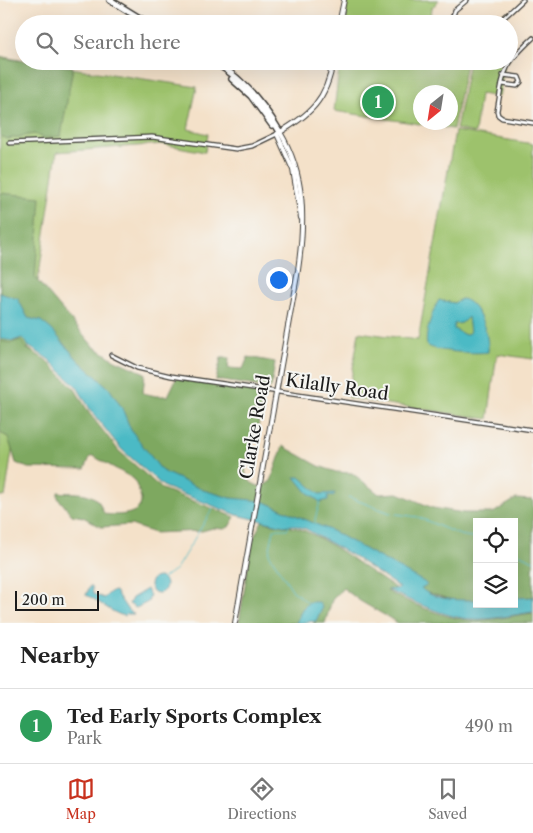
<!DOCTYPE html>
<style>
body{margin:0;font-family:"Libre Caslon Text",serif;background:#f6f6f6;color:#222}
.controls{position:absolute;right:15px;bottom:15px;display:grid;overflow:hidden;border-radius:0px;box-shadow:0 5px 20px #0002}
.controls button{width:45px;height:45px;display:grid;place-items:center;padding:0;border:0;border-bottom:1px solid #e0e0e0;background:#fff;color:#222;font:25px sans-serif}
.compass{position:absolute;left:413px;top:85px;width:45px;height:45px;border-radius:50%;background:#fff;box-shadow:0 5px 20px #0002;rotate:210deg}
.scale{position:absolute;left:15px;bottom:12px;width:84px;box-sizing:border-box;padding-left:5px;border:2px solid #1c1c1c;border-top:0;font-size:14px;line-height:18px;white-space:nowrap;color:#1c1c1c;-webkit-text-stroke:4px #f6f6f2;paint-order:stroke}
.you{position:absolute;left:278px;top:279px;width:18px;height:18px;margin:-12px;border:4px solid #fff;border-radius:50%;background:#1a73e8;box-shadow:0 0 0 8px #1a73e833}
.badge{display:grid;place-items:center;width:32px;height:32px;border-radius:50%;background:#c8321e;color:#fff;font-size:16px;font-weight:700}
.pin{position:absolute;translate:-50% -50%;border:2px solid #fff;box-shadow:0 1px 5px #0006}
.list{margin:0;padding:0;list-style:none}
h2{display:flex;justify-content:space-between;align-items:center;height:65px;margin:0;padding:0 20px;font-size:21px}
h2 small{font-size:16px;font-weight:400;color:#767676}
.list li{display:grid;grid-template-columns:32px 1fr auto;gap:15px;align-items:center;box-sizing:border-box;height:75px;padding:0 20px;border-top:1px solid #e0e0e0}
.list b{display:block;font-size:19px;white-space:nowrap}
.list p{margin:0;font-size:16px;white-space:nowrap;color:#767676}
.list em{font-size:16px;font-style:normal;color:#767676}
.icon{flex:none;width:28px;height:28px;fill:none;stroke:currentColor;stroke-width:2;stroke-linecap:round;stroke-linejoin:round}
.map{position:relative;flex:none;width:533px;height:623px;overflow:hidden}
.search{position:absolute;background:#fff;box-shadow:0 5px 20px #0002;left:15px;right:15px;top:15px;height:55px;display:flex;align-items:center;gap:12px;box-sizing:border-box;padding:0 18px;border-radius:28px;color:#767676;font-size:19px}
.sheet{height:140px;background:#fff}
nav{display:flex;justify-content:space-around;align-items:center;box-sizing:border-box;height:70px;border-top:1px solid #e0e0e0;background:#fff;font-size:14px;color:#767676}
nav a{display:grid;justify-items:center;gap:2px}
nav .on{color:#c8321e}
.map>svg:first-child{display:block}
</style>
<div class="map">
<svg width="533" height="623" viewBox="0 0 533 623">
<rect width="100%" height="100%" fill="#f6f6f2"/>
<filter id="ink" filterUnits="userSpaceOnUse"><feTurbulence type="fractalNoise" baseFrequency=".02" numOctaves="2"/><feDisplacementMap in="SourceGraphic" scale="10" xChannelSelector="R" yChannelSelector="G"/><feConvolveMatrix kernelMatrix="1 2 1 2 8 2 1 2 1" color-interpolation-filters="sRGB"/></filter>
<filter id="wash" filterUnits="userSpaceOnUse"><feTurbulence type="fractalNoise" baseFrequency=".0096" numOctaves="4" result="noise"/><feDisplacementMap in="SourceGraphic" scale="20" xChannelSelector="R" yChannelSelector="G"/><feGaussianBlur stdDeviation="1.12" result="paint"/><feColorMatrix in="noise" values="0 0 0 0 0 0 0 0 0 0 0 0 0 0 0 0 0 1.4 0 .05"/><feComposite in="paint" operator="in"/></filter>
<g filter="url(#wash)">
<rect width="100%" height="100%" fill="#f4e1c9"/>
<!-- green -->
<g fill="#9dc26c" stroke="#5c6f44" fill-rule="evenodd">
<path d="M347 0H439L432 8 430 24H346Z"/>
<path d="M0 56 24 61 197 87 188 129 208 134 205 152 162 144 57 152 28 348 40 358 26 360 5 497 0 496Z"/>
<path d="M340 61H447L466 64 453 129 334 111ZM420 92H450V122H420Z"/>
<path d="M492 61 504 68 499 97 480 94 475 133 456 129 469 62Z"/>
<path d="M455 131 533 144V359L497 354 488 419 348 398 359 332 418 340Z"/>
</g>
<!-- forest -->
<g fill="#7ea860" stroke="#4d623e">
<path d="M0 58 73 67 61 136 43 138 34 134 8 139 0 136Z"/>
<path d="M0 193 41 197 35 278 93 346 115 360 145 373 143 393 156 396H168L177 377 266 393V397C257 404 261 420 257 431 251 449 231 480 262 487L271 481 283 446 319 466 336 472 352 473 379 494 398 493 433 508 464 513H493L516 499 533 500V598L514 599V522H477V600L457 601 421 591 420 588 425 586 354 543 187 485 161 471 26 318 0 294Z"/>
<path d="M20 340 23 341 26 348 46 360 75 389 89 413 119 451 162 489 235 517 229 527 224 529 213 528 202 531 154 533 131 525 101 527 83 517 72 515 58 498V492C70 494 87 490 97 500 101 503 101 510 105 514 115 516 143 516 141 499 140 492 136 485 134 479L93 456 90 457 85 469 28 468 16 463 8 437 0 433V341L11 343Z"/>
<path d="M248 357 275 362 271 388 216 380 221 358H229L228 368 243 369Z"/>
<path d="M262 521C276 526 290 525 303 530 338 545 366 571 399 590L387 591C409 603 442 617 467 620 489 622 512 615 533 613V623H398L360 601 343 588 332 600 325 623H313L316 621 319 602C303 605 303 607 296 623H239L252 541Z"/>
</g>
<!-- water -->
<g fill="#4cbac5" stroke="#346b70" fill-rule="evenodd">
<path d="M0 293 18 299 28 318 41 321 52 330 78 360 109 388 122 408 131 430 162 471 203 490 231 498 263 501 332 531 424 582 427 585 421 588C433 601 461 600 477 600V604H514V598L533 597V612C512 615 492 620 472 619 450 619 408 600 388 590L400 588 351 555 306 529 293 525 284 526 237 515 164 487 121 449 91 411 77 387 48 359 28 346 25 340 22 338 13 341 0 339Z"/>
<path d="M461 299C478 300 490 337 488 352 477 354 434 352 427 345 424 335 433 309 439 300L454 303ZM468 317 470 332 465 335 454 329V324L462 323Z"/>
<path d="M295 477H300L319 494 335 493 333 497 328 495V500L320 502 307 492Z"/>
<circle cx="158" cy="585" r="8"/>
<path d="M90 586H92L93 594 104 598 110 592 115 591 127 609 134 614H127L124 616C110 612 99 601 86 595Z"/>
<path d="M147 589 150 596 148 602 136 608 129 604 132 598Z"/>
<path d="M309 602H319L322 608 316 621 296 623 302 609Z"/>
</g>
<g fill="none" stroke-linecap="round" stroke-linejoin="round">
<!-- stream -->
<g stroke="#4cbac5" stroke-width="1">
<path d="M348 497 390 513 418 517 460 535 477 538"/>
<path d="M315 525V519L320 502"/>
<path d="M289 526 287 529H274L269 554 293 591 308 603"/>
<path d="M514 550 533 561"/>
<path d="M162 579 176 569 213 508"/>
</g>
</g>
</g>
<g filter="url(#ink)">
<g fill="none" stroke-linecap="round" stroke-linejoin="round">
<!-- minor casing -->
<g stroke="#3c3a36" stroke-width="5.5">
<g id="minor">
<path d="M450 24 455 10 467 0"/>
<path d="M497 24 523 0"/>
<path d="M533 38C502 67 504 70 497 111L498 115 502 118 533 123"/>
<path d="M502 84 517 86 521 82 519 77 503 75"/>
<path d="M9 143 152 137 236 149 252 146 277 134"/>
<path d="M111 355 137 368 171 376 533 430"/>
</g>
</g>
<!-- major casing -->
<g stroke="#3c3a36" stroke-width="6">
<g id="major">
<path d="M339 24 344 0"/>
<path d="M301 218 293 170 277 134C310 115 327 100 333 61"/>
<path d="M235 623 298 270C305 221 306 176 280 132"/>
</g>
</g>
<!-- highway casing -->
<g stroke="#3c3a36" stroke-width="8">
<g id="highway">
<path d="M110 0 149 24"/>
<path d="M212 61C242 77 263 103 280 132"/>
<path d="M232 79 251 96 272 125"/>
</g>
</g>
<!-- minor -->
<use href="#minor" stroke="#fff" stroke-width="3"/>
<!-- major -->
<use href="#major" stroke="#fff" stroke-width="4"/>
<!-- highway -->
<use href="#highway" stroke="#fff" stroke-width="5"/>
</g>
</g>
<g text-anchor="middle" stroke-width="4" stroke-linejoin="round" paint-order="stroke">
<!-- street labels -->
<g font-size="18" fill="#1c1c1c" stroke="#f6f6f2">
<text transform="translate(337 387) rotate(8)" y="6">Kilally Road</text>
<text transform="translate(255 427) rotate(-80)" y="6">Clarke Road</text>
</g>
</g>
</svg>
<div class="controls">
<button><svg class="icon" aria-label="locate" viewBox="0 0 24 24"><circle cx="12" cy="12" r="6"/><path d="M12 2v4M12 18v4M2 12h4M18 12h4"/></svg></button>
<button><svg class="icon" aria-label="layers" viewBox="0 0 24 24"><path d="M12 4l9 5-9 5-9-5zM3 14l9 5 9-5"/></svg></button>
</div>
<svg class="compass" viewBox="-18 -18 36 36"><path d="M0-13l5 13h-10z" fill="#e53935"/><path d="M0 13l5-13h-10z" fill="#767676"/></svg>
<div class="scale">200 m</div>
<div class="you"></div>
<div class="pin badge" style="left:378px;top:102px;background:#2e9e5b">1</div>
<div class="search"><svg class="icon" aria-label="search" viewBox="0 0 24 24"><circle cx="10" cy="10" r="6"/><path d="M15 15l6 6"/></svg>Search here</div>
</div>
<section class="sheet">
<h2>Nearby<small></small></h2>
<ul class="list">
<li><span class="badge" style="background:#2e9e5b">1</span><div><b>Ted Early Sports Complex</b><p>Park</p></div><em>490 m</em></li>
</ul>
</section>
<nav>
<a class="on"><svg class="icon" aria-label="map" viewBox="0 0 24 24"><path d="M3 6l6-2 6 2 6-2v14l-6 2-6-2-6 2zM9 4v14M15 6v14"/></svg>Map</a>
<a><svg class="icon" aria-label="directions" viewBox="0 0 24 24"><path d="M12 3l9 9-9 9-9-9zM9 14v-3h6M13 9l2 2-2 2"/></svg>Directions</a>
<a><svg class="icon" aria-label="saved" viewBox="0 0 24 24"><path d="M7 4h10v16l-5-4-5 4z"/></svg>Saved</a>
</nav>
